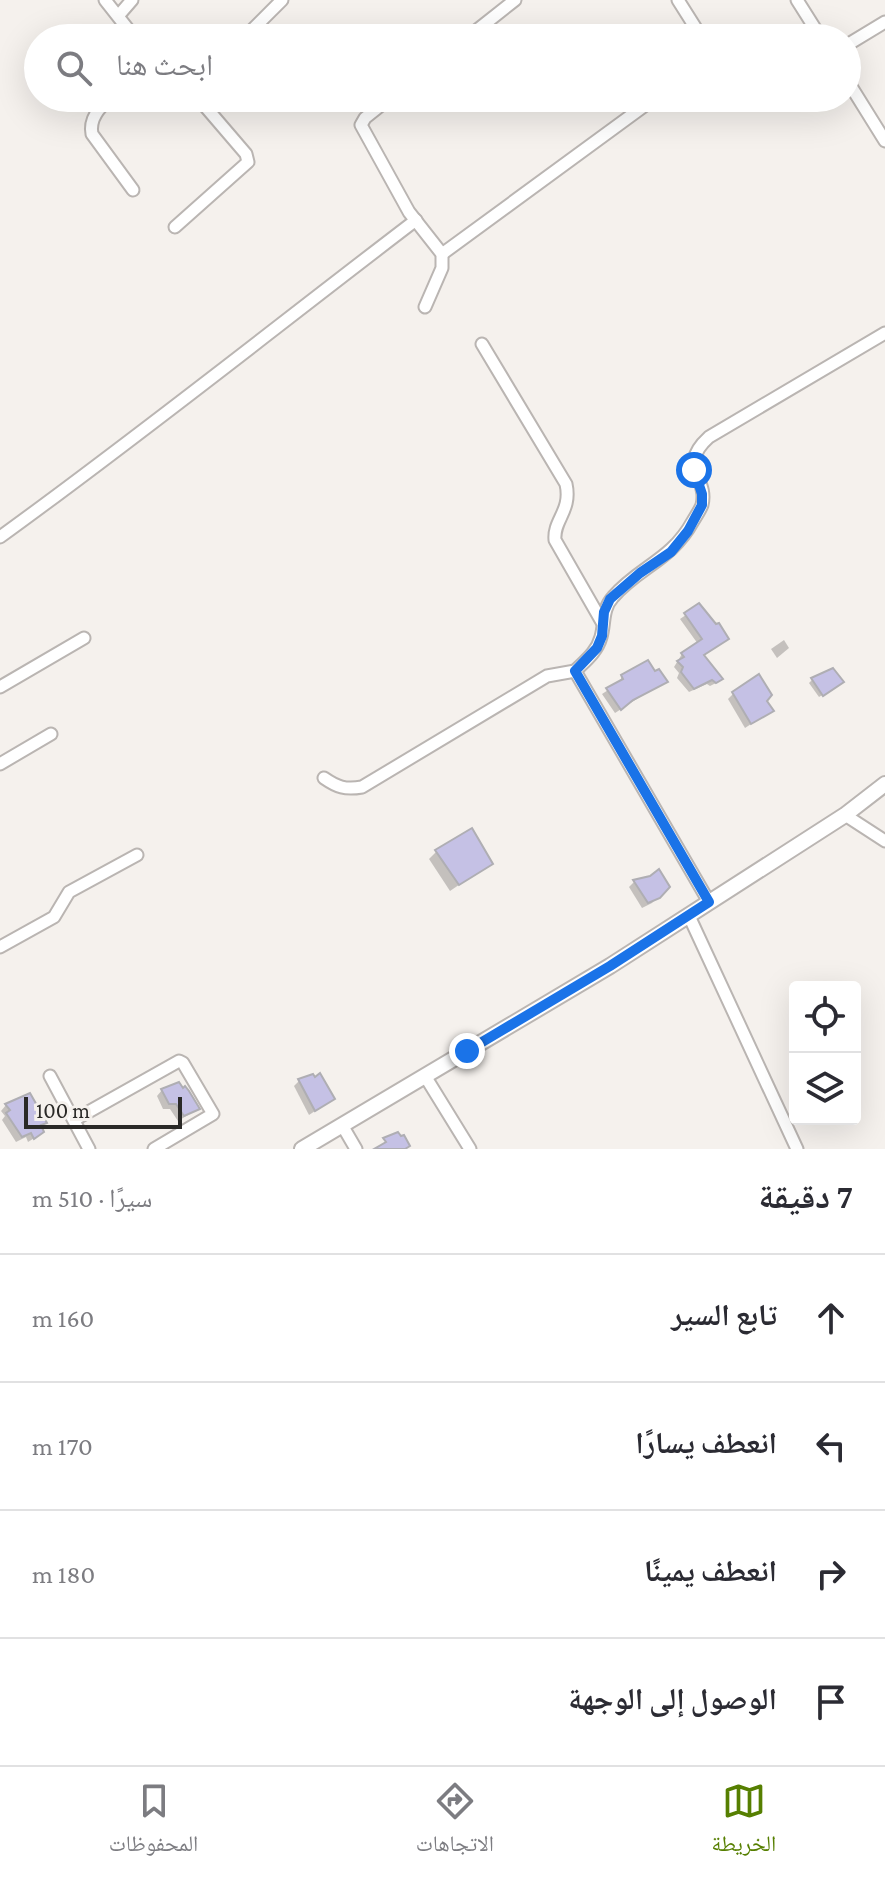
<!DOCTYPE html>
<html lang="ar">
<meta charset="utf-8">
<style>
body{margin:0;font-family:"Crimson Pro","Noto Naskh Arabic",serif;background:#f2f2f3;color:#2b2b33;direction:rtl}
.controls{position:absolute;right:24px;bottom:24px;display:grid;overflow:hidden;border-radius:8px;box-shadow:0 8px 32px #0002}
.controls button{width:72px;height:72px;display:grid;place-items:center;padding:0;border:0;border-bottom:2px solid #e1e1e2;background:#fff;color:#2b2b33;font:40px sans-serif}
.scale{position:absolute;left:24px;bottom:20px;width:158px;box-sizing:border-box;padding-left:8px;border:4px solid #2a2927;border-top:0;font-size:22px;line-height:28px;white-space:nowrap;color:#2a2927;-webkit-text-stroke:6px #f5f1ed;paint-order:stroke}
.stop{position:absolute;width:24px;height:24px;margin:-18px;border:6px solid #1a73e8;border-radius:50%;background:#fff}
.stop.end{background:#1a73e8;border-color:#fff;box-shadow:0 2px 8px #0008}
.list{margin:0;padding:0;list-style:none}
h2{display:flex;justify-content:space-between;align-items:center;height:104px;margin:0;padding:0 32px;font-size:34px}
h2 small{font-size:26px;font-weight:400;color:#7c7c81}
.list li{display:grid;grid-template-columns:52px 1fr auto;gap:24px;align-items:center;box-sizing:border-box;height:128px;padding:0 32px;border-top:2px solid #e1e1e2}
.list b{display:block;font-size:30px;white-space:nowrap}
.list em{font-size:26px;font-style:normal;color:#7c7c81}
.icon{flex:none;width:44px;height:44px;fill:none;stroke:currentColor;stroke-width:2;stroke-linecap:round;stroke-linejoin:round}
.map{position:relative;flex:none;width:885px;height:1149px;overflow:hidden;direction:ltr}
.search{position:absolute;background:#fff;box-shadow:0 8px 32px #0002;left:24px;right:24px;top:24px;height:88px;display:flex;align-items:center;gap:20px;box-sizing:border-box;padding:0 28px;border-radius:44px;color:#7c7c81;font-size:30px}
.sheet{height:616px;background:#fff}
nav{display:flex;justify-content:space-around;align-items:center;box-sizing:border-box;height:112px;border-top:2px solid #e1e1e2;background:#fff;font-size:22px;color:#7c7c81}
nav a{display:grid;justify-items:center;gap:4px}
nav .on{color:#567f01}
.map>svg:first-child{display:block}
</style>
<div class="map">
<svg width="885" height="1149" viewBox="0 0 885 1149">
<rect width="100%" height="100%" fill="#f5f1ed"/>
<!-- shadow -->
<g fill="#0003">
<path d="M699 606 722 643 703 656 716 683 710 686 707 684 689 692 677 678 679 673 674 667 682 654 698 644 680 619Z"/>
<path d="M784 640 789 648 777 658 771 649Z"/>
<path d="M654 674 665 681 615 713 602 694 619 683 622 677Z"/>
<path d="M812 680 839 685 819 697 809 683Z"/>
<path d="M733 694 764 701 771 711 745 728 728 699Z"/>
<path d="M437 851 491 863 450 891 429 859Z"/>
<path d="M651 877 667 887 652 903 642 908 629 887 634 882Z"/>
<path d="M299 1081 333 1099 309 1115 294 1086Z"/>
<path d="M162 1090 198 1109 178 1121 170 1109H163L157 1096Z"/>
<path d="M30 1096 44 1123 36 1137 28 1142 26 1137 16 1142 2 1120 5 1116 1 1111 6 1105Z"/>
</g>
<!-- building -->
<g fill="#c5c1e5" stroke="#afaeb3" stroke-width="2">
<path d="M699 603 716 624 719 623 729 639 704 655 723 679 716 683 712 680 694 689 681 672 683 667 677 661 684 657 681 653 702 639 684 613Z"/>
<path d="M648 660 655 671 659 669 668 682 633 700 621 710 606 688 623 679 621 675Z"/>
<path d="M833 668 844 682 823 696 811 678Z"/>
<path d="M759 674 772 695 767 701 774 711 751 724 732 692Z"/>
<path d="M472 828 493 864 459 885 435 850Z"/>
<path d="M659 869 670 887 660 898 648 903 633 880 650 876Z"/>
<path d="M320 1073 335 1099 315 1111 298 1079 313 1074 315 1077Z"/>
<path d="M179 1082 183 1088 185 1086 189 1091 200 1109 184 1116 176 1104H169L161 1089Z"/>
<path d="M30 1093 47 1123 41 1125 44 1132 34 1139 31 1133 22 1137 6 1113 10 1110 5 1104Z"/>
<path d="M398 1132 401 1136 404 1135 410 1146 405 1149H374L386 1142 383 1138Z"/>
</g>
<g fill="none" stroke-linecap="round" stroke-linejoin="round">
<!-- minor casing -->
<g stroke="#bab5b2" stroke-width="15">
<g id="minor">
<path d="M105 0 135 38"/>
<path d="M678 0 702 38"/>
<path d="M797 0 821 38"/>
<path d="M119 15 132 0"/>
<path d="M244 38 282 0"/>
<path d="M467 38 515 0"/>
<path d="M847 45 885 22"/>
<path d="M847 80 885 141"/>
<path d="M110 98C99 108 89 119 92 134L133 190"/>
<path d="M390 98 365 118 361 125 409 212 442 254V268L425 307"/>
<path d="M175 227 248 162 246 154 198 98"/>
<path d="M442 254 655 98"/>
<path d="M482 344 566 484C572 511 553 520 555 540L602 622"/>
<path d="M0 537C141 435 277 326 416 220"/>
<path d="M575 671C585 661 597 652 601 637 605 623 602 609 613 597 640 566 671 561 693 521 696 516 700 510 702 505 709 477 676 467 709 437L885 333"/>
<path d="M0 687 84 638"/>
<path d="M0 764 51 734"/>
<path d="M324 778C337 787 345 790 362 787L547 676 575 671 709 902"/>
<path d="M845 815 885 841"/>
<path d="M689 916 797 1149"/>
<path d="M0 947 54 917 69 892 137 855"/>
<path d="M50 1076 89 1149"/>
<path d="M425 1076 470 1149"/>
<path d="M74 1120 179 1061 183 1063 213 1114 154 1149"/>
<path d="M342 1125 356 1149"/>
</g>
</g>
<!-- tertiary casing -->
<g stroke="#bab5b2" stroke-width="18">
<path id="tertiary" d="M302 1149 610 966 845 815 885 784"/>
</g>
<!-- minor -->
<use href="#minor" stroke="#fff" stroke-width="11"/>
<!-- tertiary -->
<use href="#tertiary" stroke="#fff" stroke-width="14"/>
</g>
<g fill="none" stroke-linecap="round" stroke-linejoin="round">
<!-- route -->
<path stroke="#1a73e8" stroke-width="10" d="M467 1051 610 966 709 902 575 671 597 648 602 636 604 612 610 599 640 573 671 552 688 531 702 505V494L694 470"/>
</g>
</svg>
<div class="controls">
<button><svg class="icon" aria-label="locate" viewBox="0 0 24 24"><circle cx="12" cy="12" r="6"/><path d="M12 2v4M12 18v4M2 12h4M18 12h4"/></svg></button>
<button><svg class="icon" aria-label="layers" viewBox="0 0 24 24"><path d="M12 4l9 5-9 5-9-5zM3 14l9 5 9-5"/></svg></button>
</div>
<div class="scale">100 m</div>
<div class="stop" style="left:694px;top:470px"></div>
<div class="stop end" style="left:467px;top:1051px"></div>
<div class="search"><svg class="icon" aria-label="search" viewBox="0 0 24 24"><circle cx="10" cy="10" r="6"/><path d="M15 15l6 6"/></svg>ابحث هنا</div>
</div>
<section class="sheet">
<h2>7 دقيقة<small>سيرًا · 510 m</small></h2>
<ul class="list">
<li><svg class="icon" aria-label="ahead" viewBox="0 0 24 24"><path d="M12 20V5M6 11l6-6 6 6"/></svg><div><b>تابع السير</b></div><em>160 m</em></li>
<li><svg class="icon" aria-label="left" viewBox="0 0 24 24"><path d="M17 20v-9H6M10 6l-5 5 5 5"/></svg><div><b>انعطف يسارًا</b></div><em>170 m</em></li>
<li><svg class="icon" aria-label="right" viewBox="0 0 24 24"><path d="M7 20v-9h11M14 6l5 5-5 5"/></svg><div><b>انعطف يمينًا</b></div><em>180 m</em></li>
<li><svg class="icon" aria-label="arrive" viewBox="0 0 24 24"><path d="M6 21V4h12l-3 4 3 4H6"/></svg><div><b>الوصول إلى الوجهة</b></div></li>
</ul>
</section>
<nav>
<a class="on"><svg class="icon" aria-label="map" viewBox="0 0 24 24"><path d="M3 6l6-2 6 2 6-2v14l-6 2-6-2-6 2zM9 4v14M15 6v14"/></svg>الخريطة</a>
<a><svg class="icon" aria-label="directions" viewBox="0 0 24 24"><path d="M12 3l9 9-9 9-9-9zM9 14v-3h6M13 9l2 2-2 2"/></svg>الاتجاهات</a>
<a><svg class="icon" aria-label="saved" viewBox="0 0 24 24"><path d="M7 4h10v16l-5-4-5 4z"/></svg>المحفوظات</a>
</nav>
